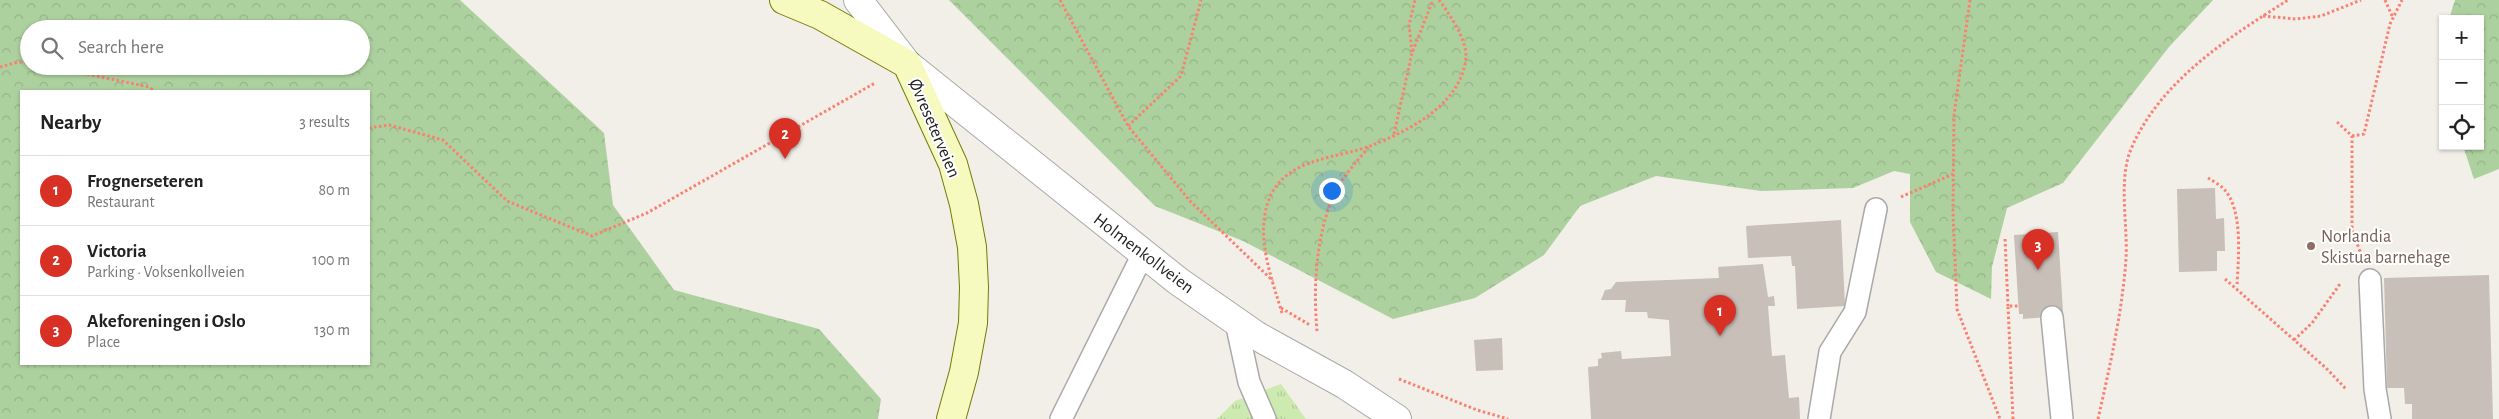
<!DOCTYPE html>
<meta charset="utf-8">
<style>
body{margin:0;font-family:"Alegreya Sans",sans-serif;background:#f2f2f2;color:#222}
.controls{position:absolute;right:15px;top:15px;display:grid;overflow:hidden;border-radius:0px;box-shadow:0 1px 4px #0004}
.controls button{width:45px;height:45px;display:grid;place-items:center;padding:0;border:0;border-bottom:1px solid #e0e0e0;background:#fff;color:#222;font:25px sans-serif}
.you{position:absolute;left:1331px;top:190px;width:18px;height:18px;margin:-12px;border:4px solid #fff;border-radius:50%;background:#1a73e8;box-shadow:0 0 0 8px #1a73e833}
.badge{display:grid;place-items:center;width:32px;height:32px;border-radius:50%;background:#d93025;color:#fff;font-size:16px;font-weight:700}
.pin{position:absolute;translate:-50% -41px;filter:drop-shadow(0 1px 2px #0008)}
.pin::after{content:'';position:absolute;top:26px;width:18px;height:15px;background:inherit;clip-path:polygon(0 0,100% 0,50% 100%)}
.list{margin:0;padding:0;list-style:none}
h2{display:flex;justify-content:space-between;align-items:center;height:65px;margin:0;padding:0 20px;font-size:21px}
h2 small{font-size:16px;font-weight:400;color:#767676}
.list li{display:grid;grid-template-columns:32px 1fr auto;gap:15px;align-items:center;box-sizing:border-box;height:70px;padding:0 20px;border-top:1px solid #e0e0e0}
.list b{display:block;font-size:19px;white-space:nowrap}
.list p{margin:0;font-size:16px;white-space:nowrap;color:#767676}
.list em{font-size:16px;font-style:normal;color:#767676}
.icon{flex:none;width:28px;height:28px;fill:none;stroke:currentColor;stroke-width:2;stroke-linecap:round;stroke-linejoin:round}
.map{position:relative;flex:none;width:2499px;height:419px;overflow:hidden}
.search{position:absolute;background:#fff;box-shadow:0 1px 4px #0004;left:20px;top:20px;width:350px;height:55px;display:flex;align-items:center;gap:12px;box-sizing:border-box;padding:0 18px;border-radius:28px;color:#767676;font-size:19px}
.panel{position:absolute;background:#fff;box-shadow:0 1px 4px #0004;left:20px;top:90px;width:350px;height:275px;border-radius:0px}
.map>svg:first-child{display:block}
</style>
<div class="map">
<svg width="2499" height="419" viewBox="0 0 2499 419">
<defs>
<pattern id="grass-tufts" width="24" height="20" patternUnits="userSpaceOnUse" patternTransform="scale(1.25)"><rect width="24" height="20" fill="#cdebb0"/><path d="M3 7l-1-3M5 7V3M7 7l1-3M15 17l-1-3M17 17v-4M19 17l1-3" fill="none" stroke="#b0c997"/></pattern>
<pattern id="forest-crowns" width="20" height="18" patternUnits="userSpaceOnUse" patternTransform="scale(1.25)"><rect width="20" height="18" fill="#add19e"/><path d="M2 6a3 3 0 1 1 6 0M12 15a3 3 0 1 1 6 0" fill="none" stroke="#95b388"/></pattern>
</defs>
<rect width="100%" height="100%" fill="#f2efe9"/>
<!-- grass -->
<path fill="url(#grass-tufts)" d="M1281 384 1306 419H1217L1235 401Z"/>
<!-- forest -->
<g fill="url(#forest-crowns)" fill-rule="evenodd">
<path d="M0 0H460L604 133 613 205 674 290 819 329 881 399 878 419H0ZM29 29H361V66H29ZM369 91V364H21V91Z"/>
<path d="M949 0H2213L2169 47 2063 183 2007 208 1992 267 1991 299 1936 272 1910 222V174L1894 171 1853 188 1761 191 1656 176 1580 206 1544 255 1475 298 1393 319 1243 241 1155 206Z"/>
<path d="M2455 0H2499V169L2474 179 2463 146H2480V19H2449Z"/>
</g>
<!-- building -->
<g fill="#c7bfb8">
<path d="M2215 188 2216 219 2224 218 2225 251H2217V271L2179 272 2177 189Z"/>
<path d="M1841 220 1845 306 1797 309 1795 266H1792L1791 256 1748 258 1746 226Z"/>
<path d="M2058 232 2063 312H2060V316L2023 319V314H2019L2014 235Z"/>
<path d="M1763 264 1768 297 1774 296 1775 306H1768L1772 356 1785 355 1789 398 1799 397 1800 419H1591L1588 367 1598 366V359L1602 358 1601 353 1621 351 1622 359 1671 356 1669 320 1648 318 1647 312H1625L1626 300H1601L1605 290 1611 289 1616 282 1719 278 1718 267Z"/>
<path d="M2489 275 2493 419H2412V404H2405L2404 388H2387L2384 278Z"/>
<path d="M1502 338 1503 370 1476 371 1474 340Z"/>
</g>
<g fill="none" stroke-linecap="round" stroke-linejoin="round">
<!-- service casing -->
<g stroke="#a9a9a9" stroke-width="24">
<g id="service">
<path d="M2370 280 2375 389 2380 419"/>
<path d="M2052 317 2062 419"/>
<path d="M1236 322 1249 382 1265 419"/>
<path d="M1061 419 1143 254"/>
<path d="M1819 419 1830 352 1855 312 1876 209"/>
</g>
</g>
<!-- minor casing -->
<g stroke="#a9a9a9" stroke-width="30">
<path id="minor" d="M907 64 1178 281 1257 336 1344 384 1397 419"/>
</g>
<!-- tertiary casing -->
<g stroke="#a9a9a9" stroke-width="30">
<path id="tertiary" d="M858 0 907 64"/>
</g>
<!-- secondary casing -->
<g stroke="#707d05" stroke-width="30">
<path id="secondary" d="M784 0 820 15 907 64 953 164 964 204 972 247 974 287 973 323 964 372 951 419"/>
</g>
<!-- path -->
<g stroke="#fa8072" stroke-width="3" stroke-dasharray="2.5 2.5" stroke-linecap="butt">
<path d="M1060 0 1128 126 1190 201 1273 281"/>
<path d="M1970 0 1954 115 1953 212 1957 309 2000 419"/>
<path d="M2385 0 2393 18"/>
<path d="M2263 16 2296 19 2321 16 2361 0"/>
<path d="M1412 52 1409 25 1415 0"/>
<path d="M48 66 149 87 154 91"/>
<path d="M0 67 18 62 29 63"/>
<path d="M2337 122 2352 136V230L2361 254"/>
<path d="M1128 126 1181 76 1201 0"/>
<path d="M369 128 389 125 443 140 507 201 592 236 647 213 875 83"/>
<path d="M1394 134 1412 53 1433 0"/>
<path d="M2352 136 2364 134 2390 24 2402 0"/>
<path d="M2208 178C2213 181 2220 185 2224 189 2244 211 2238 260 2237 286"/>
<path d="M1901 197 1953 174"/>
<path d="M2005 239 2008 306"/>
<path d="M2225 279 2326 368 2346 389"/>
<path d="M1281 308 1310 325"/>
<path d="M1282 313C1271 276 1252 229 1273 191 1292 158 1338 158 1370 146 1409 131 1462 104 1466 57 1467 40 1449 13 1439 0"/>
<path d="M1317 331C1313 285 1316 239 1333 196 1339 180 1359 160 1369 146"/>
<path d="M2294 340 2312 323 2340 284"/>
<path d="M1399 379 1477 410 1508 419"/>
<path d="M2013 419 2008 306H2019"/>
<path d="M2098 419C2110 366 2122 313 2126 259 2128 225 2118 180 2131 149 2160 81 2228 38 2288 0"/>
</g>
<!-- service -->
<use href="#service" stroke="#fff" stroke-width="21"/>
<!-- minor -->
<use href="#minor" stroke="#fff" stroke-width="28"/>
<!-- tertiary -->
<use href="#tertiary" stroke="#fff" stroke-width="28"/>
<!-- secondary -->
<use href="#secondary" stroke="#f7fabf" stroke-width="28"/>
</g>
<!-- markers -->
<circle fill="#8d6e63" stroke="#fff" stroke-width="2" cx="2311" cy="246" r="5"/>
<g text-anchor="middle" stroke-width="4" stroke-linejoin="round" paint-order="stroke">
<!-- street labels -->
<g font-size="18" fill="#222" stroke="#fff">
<text transform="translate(935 128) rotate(67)" y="6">Øvreseterveien</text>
<text transform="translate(1144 253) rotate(37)" y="6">Holmenkollveien</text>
</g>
<!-- education labels -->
<g font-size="18" fill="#785e54" stroke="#fff" text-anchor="start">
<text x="2321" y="242">Norlandia<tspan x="2321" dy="21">Skistua barnehage</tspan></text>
</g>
</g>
</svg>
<div class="controls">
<button>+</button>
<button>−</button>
<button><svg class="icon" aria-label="locate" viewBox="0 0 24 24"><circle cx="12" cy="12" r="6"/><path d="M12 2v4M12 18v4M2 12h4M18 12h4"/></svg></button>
</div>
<div class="you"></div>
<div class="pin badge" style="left:1720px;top:336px">1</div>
<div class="pin badge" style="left:785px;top:159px">2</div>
<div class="pin badge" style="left:2038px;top:270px">3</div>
<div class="search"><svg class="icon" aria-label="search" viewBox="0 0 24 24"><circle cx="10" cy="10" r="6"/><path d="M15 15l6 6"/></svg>Search here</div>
<section class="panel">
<h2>Nearby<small>3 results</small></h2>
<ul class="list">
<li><span class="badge">1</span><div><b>Frognerseteren</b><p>Restaurant</p></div><em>80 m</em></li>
<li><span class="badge">2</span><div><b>Victoria</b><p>Parking · Voksenkollveien</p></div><em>100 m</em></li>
<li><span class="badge">3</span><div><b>Akeforeningen i Oslo</b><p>Place</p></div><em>130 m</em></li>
</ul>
</section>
</div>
